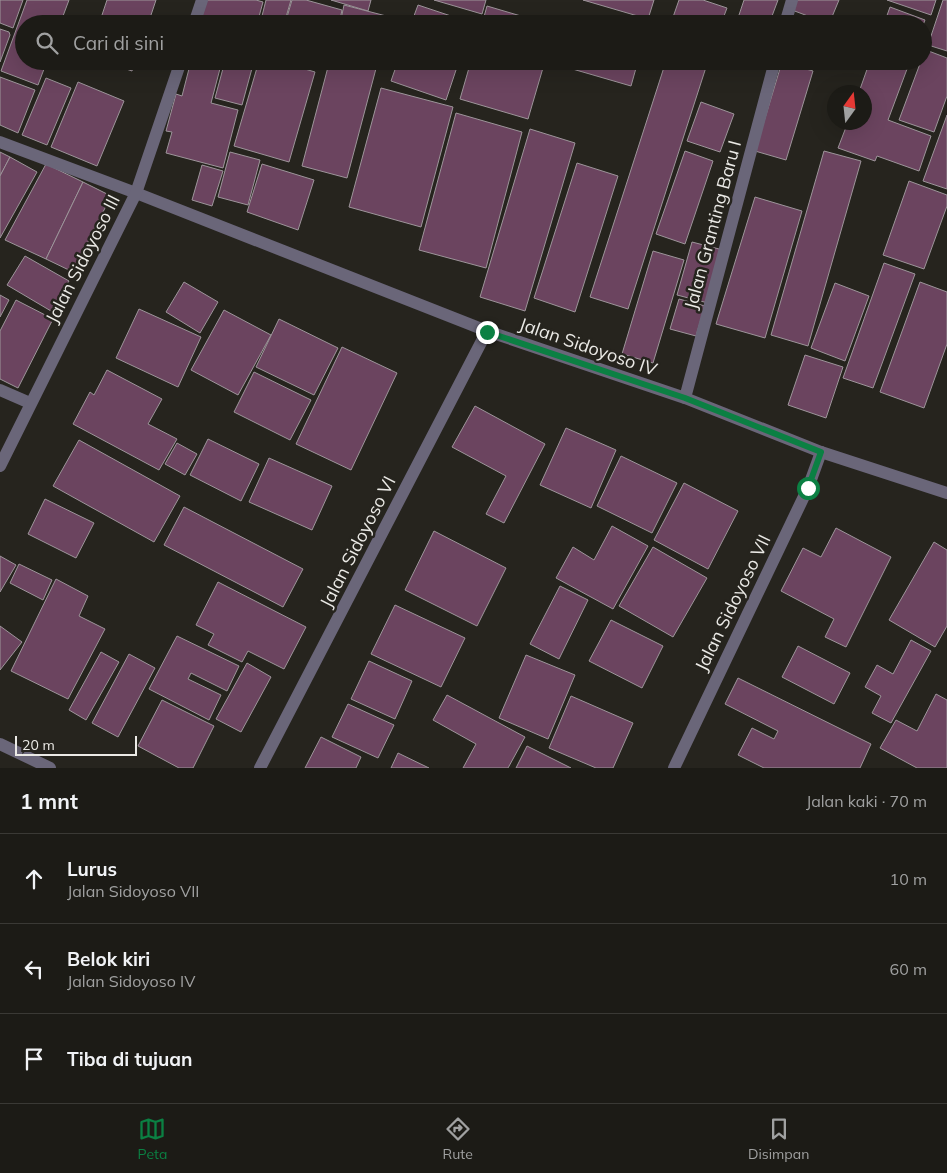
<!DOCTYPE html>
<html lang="id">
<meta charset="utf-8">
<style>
body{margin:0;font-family:Mulish,sans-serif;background:#25241f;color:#f1f3f6}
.compass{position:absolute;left:827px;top:85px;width:45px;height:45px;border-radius:50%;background:#1c1b16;box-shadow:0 5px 20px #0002;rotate:15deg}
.scale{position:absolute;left:15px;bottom:12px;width:122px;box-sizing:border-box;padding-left:5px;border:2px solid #ebeae6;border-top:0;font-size:14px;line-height:18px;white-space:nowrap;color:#ebeae6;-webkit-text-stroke:4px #26241e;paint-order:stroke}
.stop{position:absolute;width:15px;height:15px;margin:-11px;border:4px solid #0b8043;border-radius:50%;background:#fff}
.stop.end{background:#0b8043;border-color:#fff;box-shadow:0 1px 5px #0008}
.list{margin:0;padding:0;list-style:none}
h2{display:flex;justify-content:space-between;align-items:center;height:65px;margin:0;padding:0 20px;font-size:21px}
h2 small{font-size:16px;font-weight:400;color:#a0a1a1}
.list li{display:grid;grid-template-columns:32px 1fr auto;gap:15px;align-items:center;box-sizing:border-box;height:90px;padding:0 20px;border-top:1px solid #3a3935}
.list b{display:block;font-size:19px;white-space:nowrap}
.list p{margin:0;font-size:16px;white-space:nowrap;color:#a0a1a1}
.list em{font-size:16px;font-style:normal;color:#a0a1a1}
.icon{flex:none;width:28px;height:28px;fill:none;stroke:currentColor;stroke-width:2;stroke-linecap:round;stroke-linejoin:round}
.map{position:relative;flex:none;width:947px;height:768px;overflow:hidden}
.search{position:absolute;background:#1c1b16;box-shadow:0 5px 20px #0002;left:15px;right:15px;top:15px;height:55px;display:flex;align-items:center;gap:12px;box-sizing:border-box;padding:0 18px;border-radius:28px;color:#a0a1a1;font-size:19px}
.sheet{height:335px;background:#1c1b16}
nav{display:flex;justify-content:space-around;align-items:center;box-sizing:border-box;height:70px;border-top:1px solid #3a3935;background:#1c1b16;font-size:14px;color:#a0a1a1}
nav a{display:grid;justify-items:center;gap:2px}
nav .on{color:#0b8043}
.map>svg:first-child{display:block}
</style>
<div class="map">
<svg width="947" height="768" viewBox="0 0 947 768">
<rect width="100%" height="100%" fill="#26241e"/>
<!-- building -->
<g fill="#6b445f" stroke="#9d959a">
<path d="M0 0H23L13 28 0 23Z"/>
<path d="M27 0H69L60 24H24V61H47L38 85 1 71Z"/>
<path d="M107 0H156L148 24H99Z"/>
<path d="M206 0H256L263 2 257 24H202L200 23Z"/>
<path d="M266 0H291L284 24H260Z"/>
<path d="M292 0H306L342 10 339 24H285Z"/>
<path d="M331 0H371L368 11Z"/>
<path d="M434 0H486L482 14Z"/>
<path d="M583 0H654L648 19Z"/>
<path d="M679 0H703L727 8 721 24H683L672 20Z"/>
<path d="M744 0H778L769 24H736Z"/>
<path d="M796 0H839L829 24 792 10Z"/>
<path d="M887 0H936L931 15Z"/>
<path d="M943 0H947V51L928 45Z"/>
<path d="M344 5 390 17 388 24H340Z"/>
<path d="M418 5 472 23 471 24H411Z"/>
<path d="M487 6 548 24H482Z"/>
<path d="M890 7 925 20 923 25 884 24Z"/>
<path d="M0 29 9 32 10 35 0 62Z"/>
<path d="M926 50 947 58V96L934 132 899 120 921 61H923Z"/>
<path d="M103 61H135L132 71Z"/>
<path d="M191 61H222L211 103 238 110 223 168 166 153 172 132 166 131 176 94 182 96Z"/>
<path d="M225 61H254L242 105 215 98Z"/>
<path d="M259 61H278L315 72 289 162 234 146Z"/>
<path d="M304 61H378L347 178 302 166 328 67Z"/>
<path d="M398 61H459L446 100 391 81Z"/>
<path d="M471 61H638L631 86 545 61 528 119 460 99Z"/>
<path d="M666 61H708L628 309 590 297Z"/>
<path d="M870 61H910L888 120 931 136 919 171 877 156 875 161 838 148 848 122H864V92H859Z"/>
<path d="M782 62 813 71 786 160 755 151Z"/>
<path d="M0 77 35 90 18 133 0 125Z"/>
<path d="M46 78 71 88 47 145 22 135Z"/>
<path d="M78 82 124 101 97 166 51 147Z"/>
<path d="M381 88 453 107 421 227 349 207Z"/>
<path d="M701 102 734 114 720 152 687 141Z"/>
<path d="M456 113 522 132 486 268 419 250Z"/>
<path d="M947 115V189L923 181Z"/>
<path d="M530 129 575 143 525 311 480 297Z"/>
<path d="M685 151 713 161 685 244 656 234Z"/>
<path d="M824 151 861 161 808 346 771 335Z"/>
<path d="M0 152 10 157 0 176Z"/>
<path d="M230 152 260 160 248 205 218 197Z"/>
<path d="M10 157 37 172 0 238V176Z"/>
<path d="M577 163 618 176 575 312 534 298Z"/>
<path d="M46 164 83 182 46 259 5 240Z"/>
<path d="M262 164 314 180 298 230 247 212Z"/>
<path d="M202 165 223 171 212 206 192 200Z"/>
<path d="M909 181 947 195V206L924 269 883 255Z"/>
<path d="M83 182 111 196 73 272 46 259Z"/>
<path d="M755 197 802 211 765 338 716 324Z"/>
<path d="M692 242 723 250 708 303 677 295Z"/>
<path d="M653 251 684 260 653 363 622 354Z"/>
<path d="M25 256 69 281 51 311 7 285Z"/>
<path d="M884 263 915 274 873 388 843 378Z"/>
<path d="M184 282 218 302 200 333 166 312Z"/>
<path d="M920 282 947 292V344L924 408 880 392Z"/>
<path d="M835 283 869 296 845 361 811 348Z"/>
<path d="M0 295 9 300 0 317Z"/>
<path d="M679 299 705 306 696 336 670 329Z"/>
<path d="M16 300 53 319 18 388 0 379V331Z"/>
<path d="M139 309 201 337 178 387 116 358Z"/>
<path d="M224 310 271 335 238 395 191 370Z"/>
<path d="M279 319 338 348 314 395 256 367Z"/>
<path d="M342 347 397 373 351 470 296 444Z"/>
<path d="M805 355 843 367 826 418 788 405Z"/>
<path d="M107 370 162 399 148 424 177 439 159 470 73 424 90 392 94 395Z"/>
<path d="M254 372 311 400 290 440 234 412Z"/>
<path d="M475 406 545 444 504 523 486 514 506 476 452 447Z"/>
<path d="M566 428 616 450 591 508 540 485Z"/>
<path d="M208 439 259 464 241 501 190 475Z"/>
<path d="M79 440 180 496 154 542 53 486Z"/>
<path d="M177 443 197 454 185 475 165 464Z"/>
<path d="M621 456 677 483 652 533 597 506Z"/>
<path d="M269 458 332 486 312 530 249 502Z"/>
<path d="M684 483 738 511 708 569 654 540Z"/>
<path d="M45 499 94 523 76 558 28 534Z"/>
<path d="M184 507 303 569 283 607 164 545Z"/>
<path d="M612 526 648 546 613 609 556 578 573 547 594 560Z"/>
<path d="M836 528 891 557 846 647 825 637 834 619 781 591 803 548 821 557Z"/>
<path d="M434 531 506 568 477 626 405 590Z"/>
<path d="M934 542 947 550V626L935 647 889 620Z"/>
<path d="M653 547 707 578 673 637 619 606Z"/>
<path d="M0 556 16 565 0 592Z"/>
<path d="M19 564 52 580 43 600 10 583Z"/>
<path d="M56 579 88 596 79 616 105 629 68 699 11 671Z"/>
<path d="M218 582 306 627 284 669 248 651 242 662 208 645 214 634 196 625Z"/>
<path d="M560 586 588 600 559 659 530 644Z"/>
<path d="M395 605 465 638 441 687 371 654Z"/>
<path d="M611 620 663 646 642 688 589 661Z"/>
<path d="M0 626 22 642 0 670Z"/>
<path d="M177 636 239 666 227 691 191 673 188 679 221 695 209 720 149 689Z"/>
<path d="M911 640 931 651 891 723 872 713 881 696 865 687 877 665 893 674Z"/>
<path d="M798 646 850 673 834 704 782 677Z"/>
<path d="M101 652 119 662 86 720 69 710Z"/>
<path d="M129 654 155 668 118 737 92 723Z"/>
<path d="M526 655 575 675 548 739 499 718Z"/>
<path d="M369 661 412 681 395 719 351 699Z"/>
<path d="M247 663 271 677 241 732 216 719Z"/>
<path d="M738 678 871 744 860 768H764L738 755 752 728 774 739 778 731 725 704Z"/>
<path d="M936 694 947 700V768H917L880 748 896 720 917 731Z"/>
<path d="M447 695 525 737 508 768H463L476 744 433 720Z"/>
<path d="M571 696 633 723 613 768H596L549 748Z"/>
<path d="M162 700 214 726 193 768H179L138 746Z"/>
<path d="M348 704 394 725 378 758 332 737Z"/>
<path d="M321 737 361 757 356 768H305Z"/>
<path d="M527 746 571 768H516Z"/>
<path d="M398 753 429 768H391Z"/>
</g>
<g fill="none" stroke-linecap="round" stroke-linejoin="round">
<!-- minor -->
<g stroke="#6a6679" stroke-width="12">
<path d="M194 24 202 0"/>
<path d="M785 24 792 0"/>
<path d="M0 142 136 193 487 331 685 398 821 452 947 493"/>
<path d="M0 390 30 403"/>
<path d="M685 398 775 61"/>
<path d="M0 466 136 193 181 61"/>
<path d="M0 744 50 768"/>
<path d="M260 768 487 331"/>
<path d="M674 768 808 488 821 452"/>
</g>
</g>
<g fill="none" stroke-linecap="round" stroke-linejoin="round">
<!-- route -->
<path stroke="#0b8043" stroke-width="6" d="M487 332 685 398 821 452 808 488"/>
</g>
<g text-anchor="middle" stroke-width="5" stroke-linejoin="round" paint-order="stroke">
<!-- street labels -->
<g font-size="18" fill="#ebeae6" stroke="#26241e">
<text transform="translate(713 225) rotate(-75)" y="6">Jalan Granting Baru I</text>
<text transform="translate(83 259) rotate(-63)" y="6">Jalan Sidoyoso III</text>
<text transform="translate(588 347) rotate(19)" y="6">Jalan Sidoyoso IV</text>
<text transform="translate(358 542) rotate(-63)" y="6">Jalan Sidoyoso VI</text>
<text transform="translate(733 603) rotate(-64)" y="6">Jalan Sidoyoso VII</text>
</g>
</g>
</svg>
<svg class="compass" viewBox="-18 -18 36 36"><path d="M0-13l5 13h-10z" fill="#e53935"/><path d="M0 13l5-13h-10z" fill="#a0a1a1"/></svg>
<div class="scale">20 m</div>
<div class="stop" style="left:808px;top:488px"></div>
<div class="stop end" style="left:487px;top:332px"></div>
<div class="search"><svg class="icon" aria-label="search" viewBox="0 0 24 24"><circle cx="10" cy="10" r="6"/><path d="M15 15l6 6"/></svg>Cari di sini</div>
</div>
<section class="sheet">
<h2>1 mnt<small>Jalan kaki · 70 m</small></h2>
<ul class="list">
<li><svg class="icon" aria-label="ahead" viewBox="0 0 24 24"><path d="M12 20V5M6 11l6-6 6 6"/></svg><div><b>Lurus</b><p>Jalan Sidoyoso VII</p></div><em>10 m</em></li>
<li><svg class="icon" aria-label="left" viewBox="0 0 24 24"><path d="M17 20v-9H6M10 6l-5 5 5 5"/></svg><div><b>Belok kiri</b><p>Jalan Sidoyoso IV</p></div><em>60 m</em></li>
<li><svg class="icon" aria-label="arrive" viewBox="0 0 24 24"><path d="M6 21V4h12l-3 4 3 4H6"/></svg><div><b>Tiba di tujuan</b></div></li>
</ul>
</section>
<nav>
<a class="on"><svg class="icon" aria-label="map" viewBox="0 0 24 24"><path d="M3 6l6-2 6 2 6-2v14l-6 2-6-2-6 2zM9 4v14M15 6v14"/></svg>Peta</a>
<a><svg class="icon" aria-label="directions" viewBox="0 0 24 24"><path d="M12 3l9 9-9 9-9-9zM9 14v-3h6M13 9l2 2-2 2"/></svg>Rute</a>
<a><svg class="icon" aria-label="saved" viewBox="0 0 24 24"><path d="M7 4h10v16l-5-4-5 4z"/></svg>Disimpan</a>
</nav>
